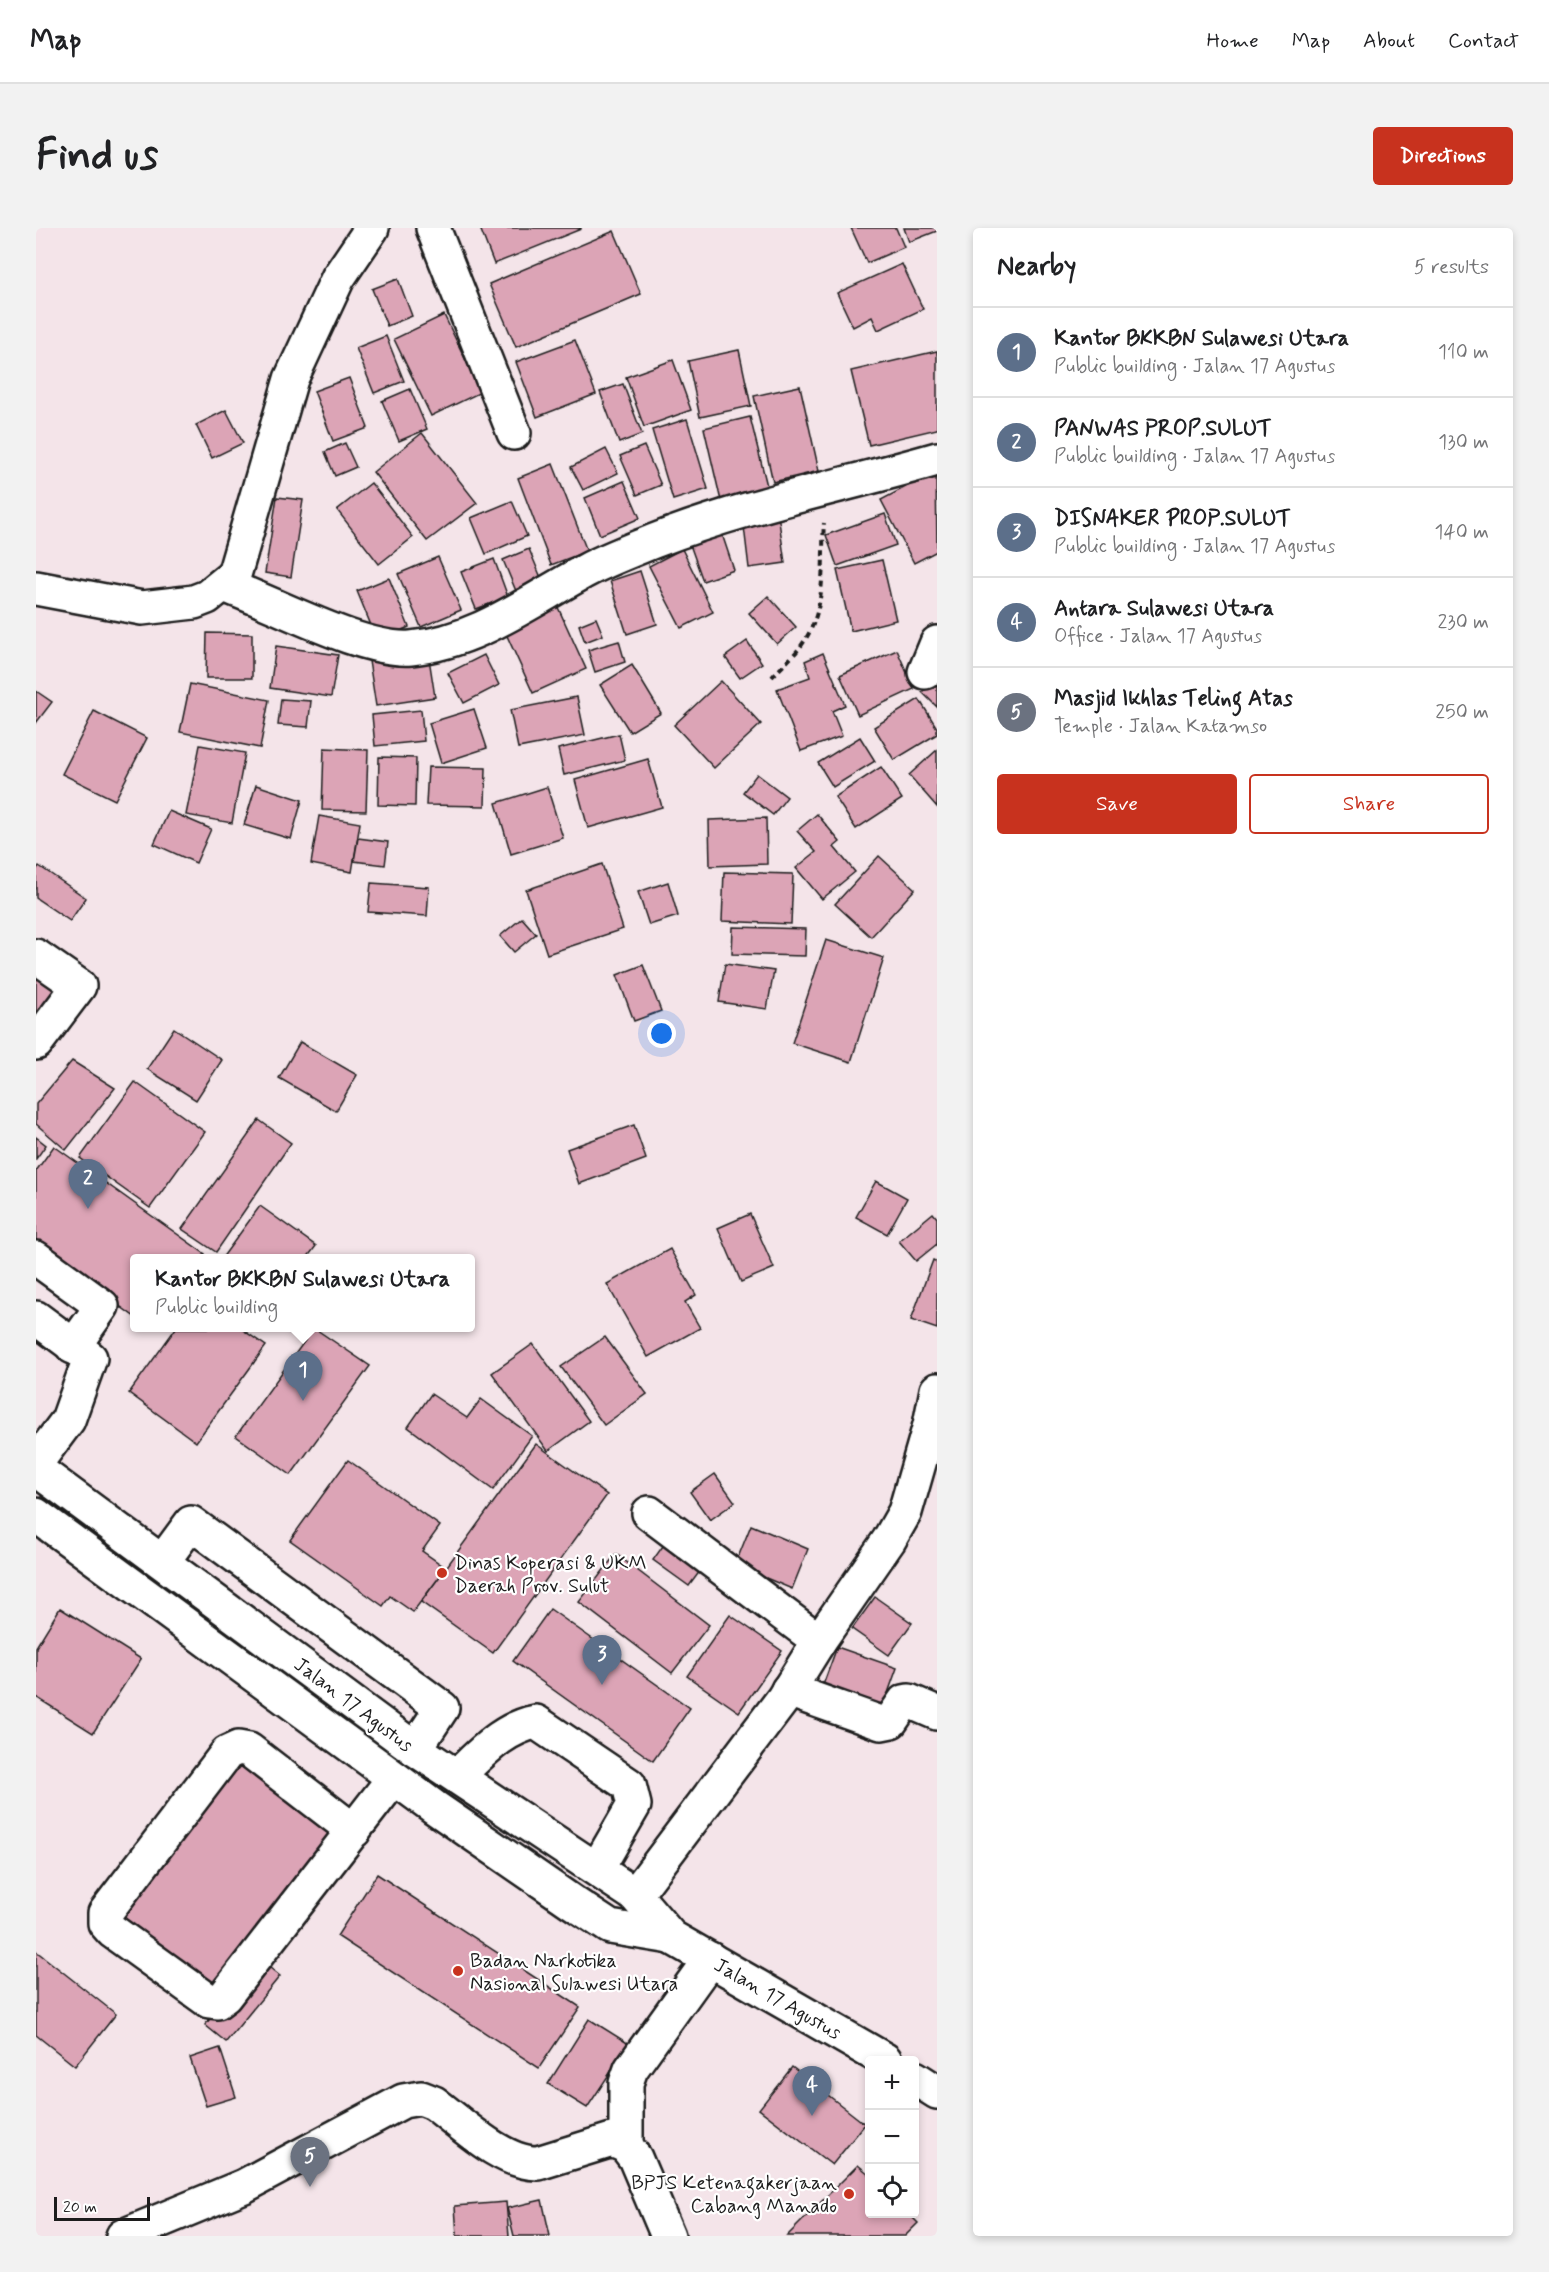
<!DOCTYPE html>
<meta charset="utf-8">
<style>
body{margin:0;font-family:Mynerve,sans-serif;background:#f2f2f2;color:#202124}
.controls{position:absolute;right:18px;bottom:18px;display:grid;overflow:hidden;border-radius:6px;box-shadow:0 3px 9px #0003}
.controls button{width:54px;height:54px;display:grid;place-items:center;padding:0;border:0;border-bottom:2px solid #e0e0e0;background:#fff;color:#202124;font:30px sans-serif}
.scale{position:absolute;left:18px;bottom:15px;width:96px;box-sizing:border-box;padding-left:6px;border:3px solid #1c1c1c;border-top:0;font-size:16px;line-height:21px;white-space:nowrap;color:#1c1c1c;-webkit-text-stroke:4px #fff;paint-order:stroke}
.you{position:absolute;left:626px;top:806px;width:21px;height:21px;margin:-15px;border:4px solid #fff;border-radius:50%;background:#1a73e8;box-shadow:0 0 0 9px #1a73e833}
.badge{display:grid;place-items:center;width:39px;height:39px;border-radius:50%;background:#c8321e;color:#fff;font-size:20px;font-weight:700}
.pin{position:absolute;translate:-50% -50px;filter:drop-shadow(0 2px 3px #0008)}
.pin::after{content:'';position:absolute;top:32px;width:21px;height:18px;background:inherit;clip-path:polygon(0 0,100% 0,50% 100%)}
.popup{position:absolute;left:94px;top:1026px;width:345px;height:78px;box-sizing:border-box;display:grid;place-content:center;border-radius:6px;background:#fff;filter:drop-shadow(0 2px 4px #0005);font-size:20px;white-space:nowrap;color:#757577}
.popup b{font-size:22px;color:#202124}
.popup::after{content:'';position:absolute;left:50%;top:100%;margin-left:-12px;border:12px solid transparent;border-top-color:#fff}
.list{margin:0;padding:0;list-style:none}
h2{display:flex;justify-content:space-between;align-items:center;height:78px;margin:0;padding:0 24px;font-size:26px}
h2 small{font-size:20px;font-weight:400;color:#757577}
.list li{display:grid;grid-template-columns:39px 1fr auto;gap:18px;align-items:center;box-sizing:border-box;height:90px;padding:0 24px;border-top:2px solid #e0e0e0}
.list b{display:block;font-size:22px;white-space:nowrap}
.list p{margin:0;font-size:20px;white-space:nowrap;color:#757577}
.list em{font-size:20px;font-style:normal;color:#757577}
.actions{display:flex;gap:12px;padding:18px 24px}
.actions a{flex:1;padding:14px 0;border:2px solid #c8321e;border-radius:6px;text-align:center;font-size:21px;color:#c8321e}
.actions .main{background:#c8321e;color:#fff}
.icon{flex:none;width:33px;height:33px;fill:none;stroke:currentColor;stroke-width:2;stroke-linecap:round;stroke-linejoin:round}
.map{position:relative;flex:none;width:901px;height:2008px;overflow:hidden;border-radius:6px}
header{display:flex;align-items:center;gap:36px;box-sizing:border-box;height:84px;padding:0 30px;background:#fff;border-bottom:2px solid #e0e0e0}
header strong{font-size:28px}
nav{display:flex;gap:33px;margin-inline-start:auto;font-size:21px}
.intro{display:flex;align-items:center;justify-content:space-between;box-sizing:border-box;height:144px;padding:0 36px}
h1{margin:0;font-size:42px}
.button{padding:15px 27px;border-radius:6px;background:#c8321e;color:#fff;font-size:21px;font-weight:700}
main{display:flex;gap:36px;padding:0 36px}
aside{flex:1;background:#fff;border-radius:6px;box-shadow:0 3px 9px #0003}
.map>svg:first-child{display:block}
</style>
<header>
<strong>Map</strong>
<nav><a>Home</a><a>Map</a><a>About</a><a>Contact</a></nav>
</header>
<div class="intro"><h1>Find us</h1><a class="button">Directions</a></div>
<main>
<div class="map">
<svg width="901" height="2008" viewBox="0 0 901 2008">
<rect width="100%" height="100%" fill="#f4e4e9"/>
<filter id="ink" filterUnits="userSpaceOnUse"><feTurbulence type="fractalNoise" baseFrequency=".0167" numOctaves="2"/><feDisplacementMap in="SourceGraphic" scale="12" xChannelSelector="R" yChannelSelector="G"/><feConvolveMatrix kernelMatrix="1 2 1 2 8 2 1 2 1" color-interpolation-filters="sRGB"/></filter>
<g filter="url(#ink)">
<!-- building -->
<g fill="#dca4b6" stroke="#1c1c1c" stroke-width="1.5">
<path d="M444 0H545V1L458 36Z"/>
<path d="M815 0H860L868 19 831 35Z"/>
<path d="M868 0H901V3L873 14Z"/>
<path d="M578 3 605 66 480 119 453 56Z"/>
<path d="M866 36 887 81 842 102 836 89 817 99 801 65Z"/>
<path d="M362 51 376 88 351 98 336 61Z"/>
<path d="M408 87 445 164 395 188 358 111Z"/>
<path d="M350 108 368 153 338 165 320 120Z"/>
<path d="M539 112 560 166 501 189 480 134Z"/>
<path d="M703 122 715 178 664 189 652 133Z"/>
<path d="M901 123V201L833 217 815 143Z"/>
<path d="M637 132 655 182 608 199 590 149Z"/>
<path d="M313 150 332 200 297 213 278 163Z"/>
<path d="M587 156 606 206 583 215 564 164Z"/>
<path d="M764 158 783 243 737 254 718 168Z"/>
<path d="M374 161 391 201 363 213 346 173Z"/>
<path d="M190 182 207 215 176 230 160 197Z"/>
<path d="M714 189 732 262 685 273 668 200Z"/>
<path d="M651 191 672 261 637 272 616 202Z"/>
<path d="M386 205 441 275 391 313 337 244Z"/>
<path d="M309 215 320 239 299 248 289 224Z"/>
<path d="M608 218 625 257 601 267 584 228Z"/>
<path d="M570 221 582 245 547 262 535 239Z"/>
<path d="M517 236 551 323 515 337 482 250Z"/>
<path d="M900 243 901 323 878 335 845 272Z"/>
<path d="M588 253 604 290 564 307 549 270Z"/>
<path d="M335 255 377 309 343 336 301 282Z"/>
<path d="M241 269 267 272 255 349 229 345Z"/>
<path d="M476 273 491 308 450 326 435 290Z"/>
<path d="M742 286 749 335 713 340 707 290Z"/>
<path d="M849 286 860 317 801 338 790 307Z"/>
<path d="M684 300 698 342 667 353 652 311Z"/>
<path d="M493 321 506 352 480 363 467 332Z"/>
<path d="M646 321 677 384 645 400 613 338Z"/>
<path d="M402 329 425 382 385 399 362 346Z"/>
<path d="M458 331 472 369 440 381 425 344Z"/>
<path d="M846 332 860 392 815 403 801 342Z"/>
<path d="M604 343 621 396 591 406 574 353Z"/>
<path d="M353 350 373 399 341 412 321 363Z"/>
<path d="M732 368 760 399 741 416 713 385Z"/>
<path d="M520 375 550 441 497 465 467 399Z"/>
<path d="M560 390 567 407 549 414 543 397Z"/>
<path d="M171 405 216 406V450H170Z"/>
<path d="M583 413 589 434 559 444 552 422Z"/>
<path d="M711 413 726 435 704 450 689 429Z"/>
<path d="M240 418 302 427 295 469 234 460Z"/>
<path d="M861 422 878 461 822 487 804 447Z"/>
<path d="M392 424 399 469 340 478 333 433Z"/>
<path d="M787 425 809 477 796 483 806 508 765 523 741 461 774 449 769 433Z"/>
<path d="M448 427 463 457 428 475 412 445Z"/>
<path d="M596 437 625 485 594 504 564 457Z"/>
<path d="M901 450V479L886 464Z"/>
<path d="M685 453 725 496 678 540 638 497Z"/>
<path d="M154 456 233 472 224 520 144 504Z"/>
<path d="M0 463 16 474 0 495Z"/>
<path d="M541 469 549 507 482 520 474 482Z"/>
<path d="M245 471 275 473 272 499 242 497Z"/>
<path d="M883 471 901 500V506L858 532 838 499Z"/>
<path d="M438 481 451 520 405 535 393 495Z"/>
<path d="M385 482 388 513 339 518 336 487Z"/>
<path d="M58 483 111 510 79 572 26 546Z"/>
<path d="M583 506 589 532 528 547 522 521Z"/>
<path d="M824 509 839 533 797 559 782 535Z"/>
<path d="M164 517 209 525 196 595 150 587Z"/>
<path d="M288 520 332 522 330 583 286 582Z"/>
<path d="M901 522V579L873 547Z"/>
<path d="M343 529 380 530 379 578 342 577Z"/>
<path d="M612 531 626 579 552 600 539 552Z"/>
<path d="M392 539 450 540 449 578 390 577Z"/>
<path d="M845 539 866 571 820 601 799 569Z"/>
<path d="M721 546 751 569 737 587 707 564Z"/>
<path d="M220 557 266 572 255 611 208 597Z"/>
<path d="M511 559 527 610 475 626 460 575Z"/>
<path d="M133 583 175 601 160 635 118 616Z"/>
<path d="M781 586 804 614 798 619 819 644 786 671 760 640 780 624 761 603Z"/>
<path d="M283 588 324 595 316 644 275 636Z"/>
<path d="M730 590 731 636 674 638 673 592Z"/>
<path d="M322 610 352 614 349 637 318 633Z"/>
<path d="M843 628 879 661 835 709 799 676Z"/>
<path d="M566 636 587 701 511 726 490 662Z"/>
<path d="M3 638 50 670 34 693 0 670V642Z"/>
<path d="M688 644 757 646 755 696 686 693Z"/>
<path d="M632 654 642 688 613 697 602 664Z"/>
<path d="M335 655 393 659 391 688 332 684Z"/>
<path d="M486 690 500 706 478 724 464 708Z"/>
<path d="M697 699 770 701 769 728 696 726Z"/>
<path d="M790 712 848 730 815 834 756 815Z"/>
<path d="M689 736 738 743 731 781 683 774Z"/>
<path d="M607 737 625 783 598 793 581 747Z"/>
<path d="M0 747 31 767 0 811Z"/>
<path d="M138 800 186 832 160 872 111 841Z"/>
<path d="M264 814 321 847 300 883 243 850Z"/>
<path d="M36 833 79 860 30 922 0 896V876Z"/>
<path d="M99 854 169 904 114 980 44 930Z"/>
<path d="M223 892 255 915 180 1024 146 1001Z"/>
<path d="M598 897 610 931 543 956 531 921Z"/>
<path d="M0 909 10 917 0 931Z"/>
<path d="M18 918 169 1026 166 1030H99V1089L0 1018V943Z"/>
<path d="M840 953 871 970 851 1006 820 989Z"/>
<path d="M224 978 280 1018 271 1030H186Z"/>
<path d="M897 985 901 990V1016L880 1033 863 1013Z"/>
<path d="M714 986 738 1040 705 1054 682 1000Z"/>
<path d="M634 1021 660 1067 649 1074 664 1100 612 1129 571 1056Z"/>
<path d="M897 1032 901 1034V1101L875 1092Z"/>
<path d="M140 1100H204L230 1118 160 1214 93 1165Z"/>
<path d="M278 1100 334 1138 255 1247 200 1208Z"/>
<path d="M569 1109 611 1166 568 1197 525 1139Z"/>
<path d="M497 1116 553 1193 512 1223 456 1145Z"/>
<path d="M395 1166 431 1190 445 1171 496 1208 457 1262 372 1199Z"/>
<path d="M500 1216 571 1267 457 1425 385 1374Z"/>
<path d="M312 1232 404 1298 386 1323 410 1340 377 1384 354 1368 347 1378 254 1312Z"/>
<path d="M679 1246 699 1274 674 1292 654 1264Z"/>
<path d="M715 1297 772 1321 756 1361 699 1337Z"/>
<path d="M634 1308 670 1335 653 1358 617 1332Z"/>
<path d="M580 1326 673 1397 636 1445 543 1374Z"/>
<path d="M839 1369 876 1395 853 1427 816 1401Z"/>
<path d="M24 1380 105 1431 57 1505 0 1469V1419Z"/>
<path d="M514 1381 654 1480 617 1533 477 1433Z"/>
<path d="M694 1387 746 1423 703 1484 651 1448Z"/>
<path d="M801 1419 861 1440 843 1490 783 1468Z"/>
<path d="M198 1529 304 1608 183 1770 76 1691Z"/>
<path d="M341 1646 544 1779 503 1840 301 1708Z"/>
<path d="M0 1723 80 1786 39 1838 0 1807Z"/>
<path d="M223 1731 244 1748 190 1814 169 1797Z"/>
<path d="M553 1791 593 1816 551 1880 512 1856Z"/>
<path d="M184 1820 200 1869 170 1878 154 1830Z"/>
<path d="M756 1839 829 1896 796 1937 723 1881Z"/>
<path d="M822 1937 834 1947V1986H873L882 1995 869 2008H751Z"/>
<path d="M506 1972 514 2008H478L471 1980Z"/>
<path d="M470 1974 473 2008H421L419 1978Z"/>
</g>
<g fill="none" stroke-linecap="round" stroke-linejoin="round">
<!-- minor casing -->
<g stroke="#1c1c1c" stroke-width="38">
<g id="minor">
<path d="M397 0 478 205"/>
<path d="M187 357C237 374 325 424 375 420 441 414 495 372 551 342 572 331 596 322 618 313 710 277 807 258 901 231"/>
<path d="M0 360 106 380 158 374 171 369 198 347 255 151 302 50 336 0"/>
<path d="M889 444 901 415"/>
<path d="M0 728 43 758 0 815"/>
<path d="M0 1030 66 1078 37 1119"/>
<path d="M0 1090 54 1130 32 1192 0 1235"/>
<path d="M0 1241 379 1521 599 1667 635 1709 849 1832"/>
<path d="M613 1285 783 1413"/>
<path d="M0 1287 398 1579 536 1674 574 1699 635 1709"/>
<path d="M127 1333 155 1295 406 1480 379 1521"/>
<path d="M752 1462 845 1495 855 1493 868 1474 873 1473 901 1485"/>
<path d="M421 1548C445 1526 467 1500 500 1494L593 1557 598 1577 561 1641"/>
<path d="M318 1603 213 1522 202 1520 191 1525 69 1685V1695L76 1703 173 1773 181 1774 189 1768 358 1550"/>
<path d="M599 1667 747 1471 783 1413 853 1312 869 1284 894 1197 901 1162"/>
<path d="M879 1850 901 1864"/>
<path d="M590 1918V1855L595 1841 674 1731"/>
<path d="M87 2008 208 1958 367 1873 385 1870 398 1875C426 1896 467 1936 502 1935L576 1912 590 1918 599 1930 632 2008"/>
</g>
</g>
<!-- path -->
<path stroke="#1c1c1c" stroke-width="4" stroke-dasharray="6 4.5" stroke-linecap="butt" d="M736 449C745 439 757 429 765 418 792 381 785 337 788 295"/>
<!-- minor -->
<use href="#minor" stroke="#fff" stroke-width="33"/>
</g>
</g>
<!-- markers -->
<g fill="#c8321e" stroke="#fff" stroke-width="2">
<circle cx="406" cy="1345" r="6"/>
<circle cx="422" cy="1743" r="6"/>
<circle cx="813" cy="1966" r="6"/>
</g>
<g text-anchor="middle" stroke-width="4.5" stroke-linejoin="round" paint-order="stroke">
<!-- poi labels -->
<g font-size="20" fill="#1c1c1c" stroke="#fff" text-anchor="start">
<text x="418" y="1341">Dinas Koperasi &amp; UKM<tspan x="418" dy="23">Daerah Prov. Sulut</tspan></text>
<text x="434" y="1739">Badan Narkotika<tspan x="434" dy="23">Nasional Sulawesi Utara</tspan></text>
<text x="801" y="1961" text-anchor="end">BPJS Ketenagakerjaan<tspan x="801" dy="23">Cabang Manado</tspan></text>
</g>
<!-- street labels -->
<g font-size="20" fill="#1c1c1c" stroke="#fff">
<text transform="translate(318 1476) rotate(37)" y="7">Jalan 17 Agustus</text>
<text transform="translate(742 1770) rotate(30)" y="7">Jalan 17 Agustus</text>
</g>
</g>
</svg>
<div class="controls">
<button>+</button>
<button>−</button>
<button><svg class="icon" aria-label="locate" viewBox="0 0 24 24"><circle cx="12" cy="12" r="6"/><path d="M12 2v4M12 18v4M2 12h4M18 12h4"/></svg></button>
</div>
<div class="scale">20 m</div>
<div class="you"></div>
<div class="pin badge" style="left:267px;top:1173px;background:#5c6f8a">1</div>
<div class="popup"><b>Kantor BKKBN Sulawesi Utara</b>Public building</div>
<div class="pin badge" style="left:52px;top:981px;background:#5c6f8a">2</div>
<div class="pin badge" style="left:566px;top:1457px;background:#5c6f8a">3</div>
<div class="pin badge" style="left:776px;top:1888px;background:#5c6f8a">4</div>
<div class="pin badge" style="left:274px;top:1959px;background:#6b7280">5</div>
</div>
<aside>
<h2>Nearby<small>5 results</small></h2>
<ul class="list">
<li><span class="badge" style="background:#5c6f8a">1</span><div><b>Kantor BKKBN Sulawesi Utara</b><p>Public building · Jalan 17 Agustus</p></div><em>110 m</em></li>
<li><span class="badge" style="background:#5c6f8a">2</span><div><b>PANWAS PROP.SULUT</b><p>Public building · Jalan 17 Agustus</p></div><em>130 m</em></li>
<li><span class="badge" style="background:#5c6f8a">3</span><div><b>DISNAKER PROP.SULUT</b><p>Public building · Jalan 17 Agustus</p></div><em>140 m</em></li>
<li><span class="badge" style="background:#5c6f8a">4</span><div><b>Antara Sulawesi Utara</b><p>Office · Jalan 17 Agustus</p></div><em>230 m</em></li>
<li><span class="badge" style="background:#6b7280">5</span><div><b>Masjid Ikhlas Teling Atas</b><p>Temple · Jalan Katamso</p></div><em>250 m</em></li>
</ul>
<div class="actions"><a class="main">Save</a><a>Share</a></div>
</aside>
</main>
